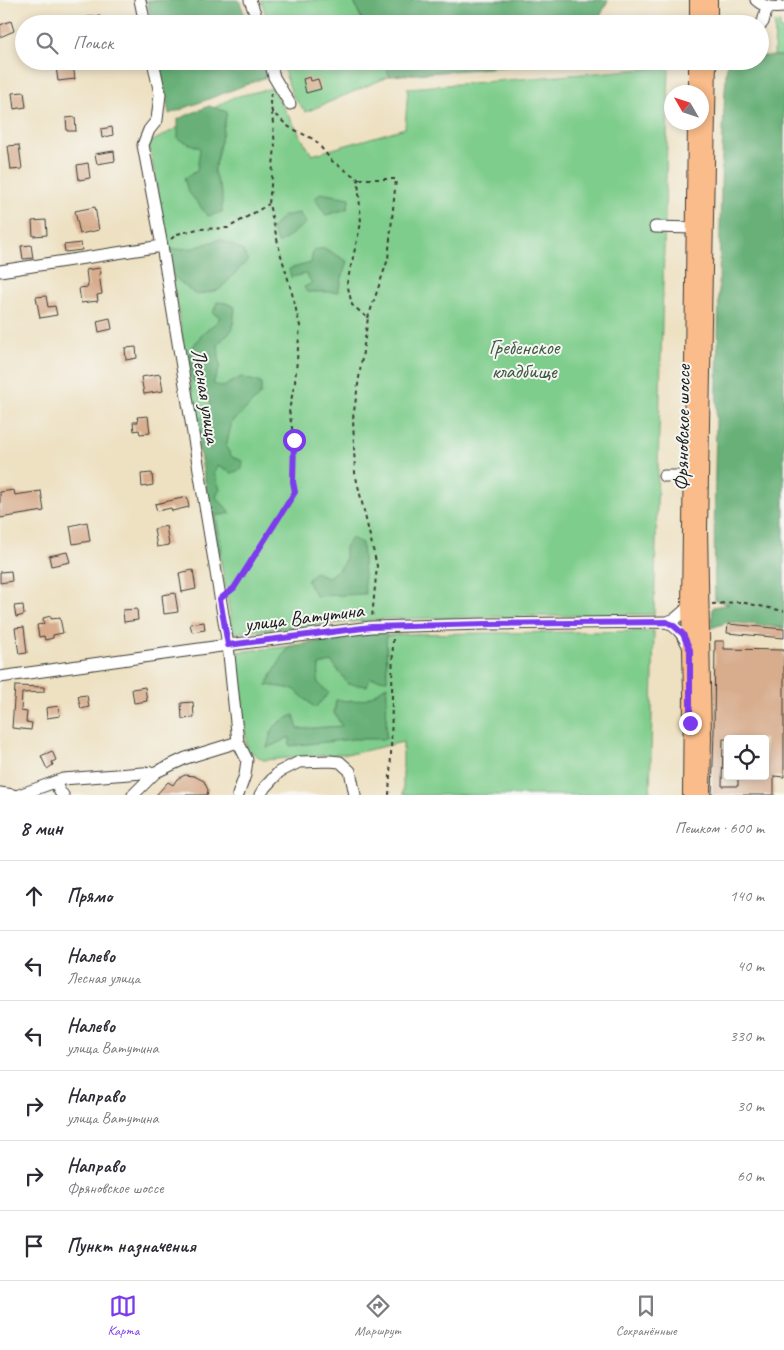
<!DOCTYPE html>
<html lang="ru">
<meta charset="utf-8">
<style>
body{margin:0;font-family:Caveat,sans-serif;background:#f2f2f3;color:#2b2b33}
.controls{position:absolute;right:15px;bottom:15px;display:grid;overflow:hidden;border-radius:5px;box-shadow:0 2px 8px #0003}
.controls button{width:45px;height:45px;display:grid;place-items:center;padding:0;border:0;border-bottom:1px solid #e1e1e2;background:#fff;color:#2b2b33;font:25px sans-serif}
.compass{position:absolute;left:664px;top:85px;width:45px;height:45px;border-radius:50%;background:#fff;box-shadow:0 2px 8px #0003;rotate:309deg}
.stop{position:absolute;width:15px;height:15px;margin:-11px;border:4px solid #7c3aed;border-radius:50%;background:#fff}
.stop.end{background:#7c3aed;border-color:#fff;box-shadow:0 1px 5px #0008}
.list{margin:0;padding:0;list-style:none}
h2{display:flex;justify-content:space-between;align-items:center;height:65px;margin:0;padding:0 20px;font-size:21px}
h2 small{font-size:16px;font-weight:400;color:#7c7c81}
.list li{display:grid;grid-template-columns:32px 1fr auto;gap:15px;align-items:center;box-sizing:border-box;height:70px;padding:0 20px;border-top:1px solid #e1e1e2}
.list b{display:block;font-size:19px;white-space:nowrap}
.list p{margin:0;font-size:16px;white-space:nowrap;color:#7c7c81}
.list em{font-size:16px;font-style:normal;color:#7c7c81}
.icon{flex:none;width:28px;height:28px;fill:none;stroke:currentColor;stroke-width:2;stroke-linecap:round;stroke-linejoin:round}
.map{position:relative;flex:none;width:784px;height:795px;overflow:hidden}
.search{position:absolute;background:#fff;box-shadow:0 2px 8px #0003;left:15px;right:15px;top:15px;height:55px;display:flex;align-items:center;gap:12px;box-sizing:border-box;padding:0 18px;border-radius:28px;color:#7c7c81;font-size:19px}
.sheet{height:485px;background:#fff}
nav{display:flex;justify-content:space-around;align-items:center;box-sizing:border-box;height:70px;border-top:1px solid #e1e1e2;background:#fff;font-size:14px;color:#7c7c81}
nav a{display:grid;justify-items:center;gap:2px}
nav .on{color:#7c3aed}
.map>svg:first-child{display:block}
</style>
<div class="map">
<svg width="784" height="795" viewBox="0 0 784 795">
<rect width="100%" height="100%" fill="#f6f6f2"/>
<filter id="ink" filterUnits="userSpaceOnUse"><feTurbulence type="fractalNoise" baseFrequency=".02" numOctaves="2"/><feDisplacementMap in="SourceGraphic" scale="10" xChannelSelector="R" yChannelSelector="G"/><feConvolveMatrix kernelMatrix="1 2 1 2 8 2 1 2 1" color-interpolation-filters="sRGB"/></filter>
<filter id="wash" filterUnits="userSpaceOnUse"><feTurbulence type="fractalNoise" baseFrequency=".0096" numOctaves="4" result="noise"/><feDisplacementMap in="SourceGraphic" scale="20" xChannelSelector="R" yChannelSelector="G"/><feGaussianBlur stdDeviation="1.12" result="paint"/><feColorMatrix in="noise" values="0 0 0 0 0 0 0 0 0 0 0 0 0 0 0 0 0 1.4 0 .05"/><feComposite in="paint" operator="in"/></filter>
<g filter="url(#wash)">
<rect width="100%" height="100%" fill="#eee1c2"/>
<!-- green -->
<g fill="#7fcd8c" stroke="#4e7454">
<path d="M261 0H353L364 24H269Z"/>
<path d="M775 22 780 23V29H784V56H774Z"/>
<path d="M281 61H383L390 76 306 112 293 97Z"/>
<path d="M669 67 654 614 385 619 233 633 149 143 234 97 272 88 312 155 405 128 408 88Z"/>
<path d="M654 631 650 795H403V742L355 753 263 760 247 749 237 652 404 634Z"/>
</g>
<!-- forest -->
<g fill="#67b078" stroke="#42664a">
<path d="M147 0H239L248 24H152Z"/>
<path d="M353 0H608L599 19V24H364Z"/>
<path d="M760 56H784V628L729 622 711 628 713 607 729 604 715 600C713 514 716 428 718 342 720 248 720 155 727 61H760Z"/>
<path d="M159 61H263L269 76 169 114Z"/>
<path d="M383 61H575L390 76Z"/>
<path d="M209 106 227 112 214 172 222 193V212L208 216 188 191 184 178 197 171 200 148 178 139V119Z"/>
<path d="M320 193 350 198 347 209 326 215 315 199Z"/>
<path d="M299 213 306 223 279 244 271 229 283 216Z"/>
<path d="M220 239 242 250 248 260 219 290 196 295 168 272 165 250 194 248Z"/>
<path d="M324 248 347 261 338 292H307L304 287 312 283 306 274 291 277 289 269 311 263 313 251Z"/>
<path d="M217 302 226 303 235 307 233 329 218 344 220 367 213 384 223 387 241 377 261 383V394L239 416 232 421 226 447 232 457 243 461 242 469 232 473 217 466 214 473 220 489 216 497 231 513 222 515H216L222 551 218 555 194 420 206 416 210 403 203 384 193 381 190 350 205 331 217 322 220 317 213 313Z"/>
<path d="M351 538 362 543 365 594 316 596 307 581 315 572 328 577 340 568 345 560V547Z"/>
<path d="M386 631 387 680 370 678 367 686 348 684 332 662 319 665 318 683 329 693 315 708 294 689 266 685 289 646Z"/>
<path d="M387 685 386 739H353L290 746V737L267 748C272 726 274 724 294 715L298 729 342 726 334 713 336 700C362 702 366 701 387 685Z"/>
</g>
<g id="blocks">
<!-- building -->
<g fill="#d8ad8e" fill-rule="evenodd">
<path d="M100 16 101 24H88L87 17Z"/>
<path d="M11 21 14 31 0 37V25Z"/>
<path d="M340 61H362L344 70Z"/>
<path d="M73 64 75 79 58 81 56 67Z"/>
<path d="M310 77 311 81 318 79 321 89 306 93 303 79Z"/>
<path d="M24 92 26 107 14 109 12 93Z"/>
<path d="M75 117 76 131H67L66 118Z"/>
<path d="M112 127 113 135 102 138 101 129Z"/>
<path d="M19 145 22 169 11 170 8 146Z"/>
<path d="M114 151 115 161 97 164 95 154Z"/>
<path d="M88 163 90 178 79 180 77 165Z"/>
<path d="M95 207 99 230 80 234 75 211Z"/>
<path d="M46 220 47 235 33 236 32 221Z"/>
<path d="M81 243 82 250 65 252 64 245Z"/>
<path d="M31 245 33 258 23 259 21 246Z"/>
<path d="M100 268 101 274H99L102 294 97 295 98 301 81 303 79 288 88 287 86 270Z"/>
<path d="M46 296 48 307 55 306 57 315 40 318 36 297Z"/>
<path d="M110 318 112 329 99 332 97 321Z"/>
<path d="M136 347 137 358 126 360 125 348Z"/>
<path d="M160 374 163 391 144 394 141 377Z"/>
<path d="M148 416 150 433 140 434 139 430 134 431 133 422H138L137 417Z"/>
<path d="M152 473 153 485 142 487 141 474Z"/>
<path d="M14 490 15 495 41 491 44 511 0 518V492Z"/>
<path d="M187 497 189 507 172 511 171 508 157 511 155 504Z"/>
<path d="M87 522 90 541 73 544 70 526Z"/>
<path d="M166 526 169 545 157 547 154 529Z"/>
<path d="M67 552 70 562 51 566 49 556Z"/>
<path d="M193 570 196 589 182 592 179 573Z"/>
<path d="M11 571 12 581 0 583V572Z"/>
<path d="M175 593 178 612 164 614 162 595Z"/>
<path d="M23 605 24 615 16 617 14 606Z"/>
<path d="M137 609 138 620 124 622 123 610Z"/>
<path d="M51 616V619L60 618 63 633 53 635V638L45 640 44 636 39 637 37 625 44 624 43 618Z"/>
<path d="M204 622 205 630 192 632 190 624Z"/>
<path d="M728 624 784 629V638L727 633Z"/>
<path d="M24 627 27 653 19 654 15 628Z"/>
<path d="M715 641H724V649L784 650V777L774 776V795H712L714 731ZM723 739H765V776H738V786H722Z"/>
<path d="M15 686 44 687V692L22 693 21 711 27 712 26 722 32 723 31 730 12 728Z"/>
<path d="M145 687 147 701 134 703 132 689Z"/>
<path d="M87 695 89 707 81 709 78 696Z"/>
<path d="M193 702 194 718 182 719 181 703Z"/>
<path d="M58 706 60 716 47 718 46 708Z"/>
<path d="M52 751 56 760 52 762 53 765 47 769 41 756Z"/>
<path d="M185 775 194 776 204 781 208 790 207 795H156L168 782 173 785 177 779Z"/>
</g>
</g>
</g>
<g filter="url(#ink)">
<use href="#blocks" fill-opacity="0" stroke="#3c3a35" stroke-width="1"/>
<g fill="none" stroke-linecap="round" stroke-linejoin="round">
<!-- minor casing -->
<g stroke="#3c3a35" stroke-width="13">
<g id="minor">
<path d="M140 0 145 24"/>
<path d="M250 0 259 24"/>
<path d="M756 0C765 8 773 8 784 7"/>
<path d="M761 24 763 22 767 7"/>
<path d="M153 61 160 94 157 120 149 130 143 145 162 246 228 645 238 742 247 760 245 775 238 795"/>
<path d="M270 61 274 77 290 104"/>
<path d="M655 227 694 228"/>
<path d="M0 271 162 246"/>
<path d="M664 476H691"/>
<path d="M667 622 675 619 689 607"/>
<path d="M0 677 228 645 371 627 485 624 667 622C679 629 684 636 689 648"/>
<path d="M55 782 60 792 63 795"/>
<path d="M0 793 13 795"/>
<path d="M19 795 63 779 156 772 186 758 238 742"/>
<path d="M133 795 156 772"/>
<path d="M260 795 265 787 279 772 299 762 330 761 340 762 350 771 355 795"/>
</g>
</g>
<!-- major casing -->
<g stroke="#3c3a35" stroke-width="16">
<g id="major">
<path d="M697 24V0"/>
<path d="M710 24V0"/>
<path d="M696 92V61"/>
<path d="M690 795 691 694 689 607 695 122"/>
<path d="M703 795 704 738 700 529 709 61"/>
</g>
</g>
<!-- path -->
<g stroke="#3c3a35" stroke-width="2" stroke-dasharray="4 4" stroke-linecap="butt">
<path d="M271 93 270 102 272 112 289 127 315 140 332 161 358 179 361 223 347 283 352 305 368 318 353 418 355 473 377 566 372 618"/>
<path d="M359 179H396L388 259 368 318"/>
<path d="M171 239 177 234 198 229 228 228 269 204"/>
<path d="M228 593 234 589 295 492 293 482 294 440 289 410 295 382 300 326 291 289 280 252 269 204 275 147 272 112"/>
<path d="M712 604 740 602 784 611"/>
<path d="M389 795 391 755 393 635"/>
</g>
<!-- minor -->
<use href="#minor" stroke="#fff" stroke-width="11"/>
<!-- major -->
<use href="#major" stroke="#f9bc8a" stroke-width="14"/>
</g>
</g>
<g fill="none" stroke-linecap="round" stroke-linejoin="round" filter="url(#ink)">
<!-- route -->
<path stroke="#7c3aed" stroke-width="6" d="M294 440 293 482 295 492 234 588 220 599 228 645 371 627 486 624 667 622 674 626 683 634 690 650V723"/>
</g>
<g text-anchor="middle" stroke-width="4" stroke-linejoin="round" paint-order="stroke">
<!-- park labels -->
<g font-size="21" fill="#3f5a43" stroke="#f6f6f2">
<text x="524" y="354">Гребенское<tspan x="524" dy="24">кладбище</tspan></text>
</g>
<!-- street labels -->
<g font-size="21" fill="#1c1c1c" stroke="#f6f6f2">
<text transform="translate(206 396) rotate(81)" y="7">Лесная улица</text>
<text transform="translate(682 428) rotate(-89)" y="7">Фряновское шоссе</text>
<text transform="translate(304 617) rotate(-7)" y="7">улица Ватутина</text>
</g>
</g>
</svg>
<div class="controls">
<button><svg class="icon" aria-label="locate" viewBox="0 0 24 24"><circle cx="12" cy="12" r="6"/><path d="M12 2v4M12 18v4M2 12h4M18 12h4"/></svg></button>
</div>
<svg class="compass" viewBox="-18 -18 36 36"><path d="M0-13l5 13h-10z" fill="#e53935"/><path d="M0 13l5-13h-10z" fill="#7c7c81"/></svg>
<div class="stop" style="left:294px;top:440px"></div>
<div class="stop end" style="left:690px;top:723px"></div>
<div class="search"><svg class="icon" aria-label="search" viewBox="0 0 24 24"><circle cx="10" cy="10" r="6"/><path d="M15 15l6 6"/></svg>Поиск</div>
</div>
<section class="sheet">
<h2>8 мин<small>Пешком · 600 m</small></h2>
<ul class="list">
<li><svg class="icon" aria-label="ahead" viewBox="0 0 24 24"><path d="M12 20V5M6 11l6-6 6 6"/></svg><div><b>Прямо</b></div><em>140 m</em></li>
<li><svg class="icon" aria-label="left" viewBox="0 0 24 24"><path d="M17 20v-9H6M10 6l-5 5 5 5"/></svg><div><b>Налево</b><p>Лесная улица</p></div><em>40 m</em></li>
<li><svg class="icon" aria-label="left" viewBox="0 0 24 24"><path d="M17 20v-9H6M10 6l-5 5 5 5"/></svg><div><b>Налево</b><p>улица Ватутина</p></div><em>330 m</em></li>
<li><svg class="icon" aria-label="right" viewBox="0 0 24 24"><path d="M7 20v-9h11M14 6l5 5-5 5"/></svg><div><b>Направо</b><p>улица Ватутина</p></div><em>30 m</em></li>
<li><svg class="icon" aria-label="right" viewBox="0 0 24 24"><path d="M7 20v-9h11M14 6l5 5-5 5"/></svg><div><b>Направо</b><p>Фряновское шоссе</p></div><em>60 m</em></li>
<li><svg class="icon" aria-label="arrive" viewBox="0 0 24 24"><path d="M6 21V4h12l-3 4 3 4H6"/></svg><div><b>Пункт назначения</b></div></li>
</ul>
</section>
<nav>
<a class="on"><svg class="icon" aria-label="map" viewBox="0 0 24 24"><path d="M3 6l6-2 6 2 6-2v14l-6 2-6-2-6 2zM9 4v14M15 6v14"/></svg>Карта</a>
<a><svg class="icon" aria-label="directions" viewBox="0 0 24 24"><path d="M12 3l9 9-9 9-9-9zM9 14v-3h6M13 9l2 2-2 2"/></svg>Маршрут</a>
<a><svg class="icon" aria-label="saved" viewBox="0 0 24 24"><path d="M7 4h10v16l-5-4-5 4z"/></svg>Сохранённые</a>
</nav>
